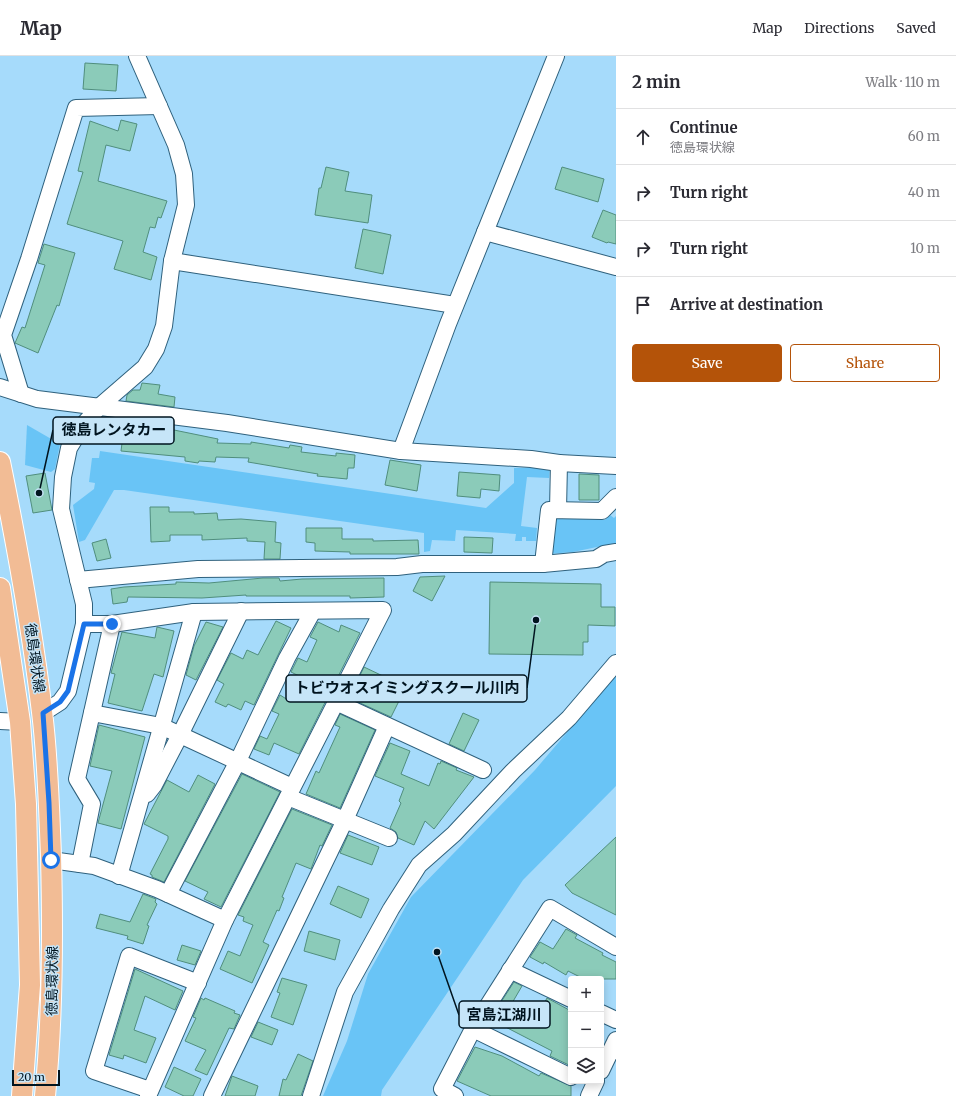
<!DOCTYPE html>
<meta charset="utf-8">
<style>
body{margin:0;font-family:Merriweather,"Noto Sans JP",serif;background:#f7f7f7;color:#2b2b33}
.controls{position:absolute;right:12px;bottom:12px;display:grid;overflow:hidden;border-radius:4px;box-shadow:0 2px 10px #0003}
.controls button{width:36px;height:36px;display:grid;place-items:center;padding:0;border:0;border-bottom:1px solid #e1e1e2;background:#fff;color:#2b2b33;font:20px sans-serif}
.scale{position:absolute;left:12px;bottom:10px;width:48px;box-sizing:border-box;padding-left:4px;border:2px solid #01141f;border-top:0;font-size:11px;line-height:14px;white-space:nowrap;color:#01141f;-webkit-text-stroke:3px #c6e5f8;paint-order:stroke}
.stop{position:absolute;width:12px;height:12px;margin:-9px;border:3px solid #1a73e8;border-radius:50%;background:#fff}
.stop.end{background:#1a73e8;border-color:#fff;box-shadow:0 1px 4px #0008}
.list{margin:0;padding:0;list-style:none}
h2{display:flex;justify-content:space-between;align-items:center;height:52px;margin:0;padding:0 16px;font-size:17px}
h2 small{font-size:13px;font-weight:400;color:#7c7c81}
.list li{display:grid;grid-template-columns:26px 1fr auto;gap:12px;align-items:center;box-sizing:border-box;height:56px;padding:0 16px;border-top:1px solid #e1e1e2}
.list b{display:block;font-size:15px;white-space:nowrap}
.list p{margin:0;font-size:13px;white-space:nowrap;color:#7c7c81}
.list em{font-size:13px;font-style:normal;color:#7c7c81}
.actions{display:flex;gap:8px;padding:12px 16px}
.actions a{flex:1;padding:9px 0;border:1px solid #b45309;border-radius:4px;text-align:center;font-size:14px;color:#b45309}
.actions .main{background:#b45309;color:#fff}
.icon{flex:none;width:22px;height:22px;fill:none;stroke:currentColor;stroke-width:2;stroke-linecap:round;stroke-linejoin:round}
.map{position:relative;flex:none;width:616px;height:1040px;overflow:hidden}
header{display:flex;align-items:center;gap:24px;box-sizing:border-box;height:56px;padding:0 20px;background:#fff;border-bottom:1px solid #e1e1e2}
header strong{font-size:19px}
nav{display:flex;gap:22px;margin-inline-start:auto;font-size:14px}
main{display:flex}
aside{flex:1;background:#fff}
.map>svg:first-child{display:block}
</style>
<header>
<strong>Map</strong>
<nav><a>Map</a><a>Directions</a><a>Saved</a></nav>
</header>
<main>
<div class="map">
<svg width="616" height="1040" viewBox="0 0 616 1040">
<rect width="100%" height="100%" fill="#a6dbfb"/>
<!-- water -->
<g fill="#69c4f6">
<path d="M27 369 60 388 55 413 51 416 25 409Z"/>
<path d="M100 395 486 452 514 427V412H550L549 422 527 421 521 470 537 472 536 485H526V481H522V485H515L516 478 456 474 455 485 432 484 430 495 424 496V477L124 434H114L85 484 79 486 73 449 94 433 95 427 89 426 92 402H99Z"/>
<path d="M610 459 614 462 616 460V487L573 496 548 498 556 462 605 464Z"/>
<path d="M616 619V730L523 824 382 1034 381 1040H323L347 985 368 918 411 841 535 714Z"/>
</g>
<!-- building -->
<g fill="#8bcbb9" stroke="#508e7d">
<path d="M85 7 118 9 116 35 83 33Z"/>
<path d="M121 64 137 68 130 95 106 89 98 125 167 145 161 162 158 161 155 172 150 171 143 196 157 201 151 224 114 213 123 185 67 168 83 116 78 115 90 65 118 75Z"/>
<path d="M326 111 349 116 345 135 372 139 368 167 315 159 319 132H321Z"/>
<path d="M562 111 604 123 598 146 555 133Z"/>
<path d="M603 154 616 159V188L608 186 607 187 592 181Z"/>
<path d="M363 173 391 179 383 218 355 212Z"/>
<path d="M44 188 75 197 59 250 57 249 38 297 15 287 22 271 25 272 45 209 38 207Z"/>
<path d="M142 327 160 329 158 338 175 341 174 351 126 345 127 339 133 334H140Z"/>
<path d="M125 364 172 370 171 373 174 374 218 383 217 387 251 388V386L289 392 290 389 302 391 301 396 336 400V397L355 399 354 412H348L347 423 317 420 318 418 248 406 249 402 216 401 215 406 199 405 198 407 185 405V401L121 395Z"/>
<path d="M390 404 421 409 417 435 385 429Z"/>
<path d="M459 416 500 419 499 435 481 433 480 442 457 440Z"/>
<path d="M45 417 52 454 33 457 26 420Z"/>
<path d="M579 418 599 419V444H579Z"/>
<path d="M150 451H169V456H194V458L217 457 218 464 241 463 276 466 275 486 281 487 280 503H264L265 486 247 485V482L202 484V479H170V485L151 486Z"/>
<path d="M306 472H342V483H373V485L418 484 419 498H350V496L315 495V487L306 486Z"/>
<path d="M464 481 493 482 492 497 464 496Z"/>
<path d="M106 483 111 502 97 505 92 487Z"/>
<path d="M445 520 432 545 413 535 420 521Z"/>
<path d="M263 522H279L280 525 302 523 384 522V541L350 542V540H246V539L202 542 128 541 127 546 113 548 111 533 124 531 176 528V526L209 527Z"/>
<path d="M490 526 601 528V551H615V570L588 569V586H583V599L489 598Z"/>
<path d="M276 565 291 572 254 649 245 645 241 654 228 648 226 651 215 646 224 628 217 624 231 597 243 603 247 594 258 599Z"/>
<path d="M206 566 223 571 196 624 186 619 194 590Z"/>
<path d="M318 566 339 576 341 569 360 577 299 698 274 687 269 699 254 693 260 680 267 683 279 658 272 655 280 639 288 644 299 620 291 616 298 602 307 606 317 584 310 581Z"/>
<path d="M157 571 174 575 163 621 154 618 142 655 108 647 115 618 111 617 122 576 155 582Z"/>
<path d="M364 611 406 631 391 661 349 642Z"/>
<path d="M463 657 479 664 464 695 449 688Z"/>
<path d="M340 658 375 674 340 752 306 738 316 715 319 717 340 671 335 669Z"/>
<path d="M99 669 145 681 121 773 98 767 112 715 90 710Z"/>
<path d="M390 687 410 695 401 718 429 730 438 707 440 708 441 705 457 712 456 714 474 721 434 773 425 765 414 789 398 782 396 776 390 772 401 747 399 745 404 732 375 720Z"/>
<path d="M242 718 280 736 221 851 204 843 208 836 185 825Z"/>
<path d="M198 719 215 728 164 826 152 821V819L150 818 168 783V780L144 768 167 724 189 736Z"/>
<path d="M292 753 332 769 322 790 320 789 311 813 296 807 282 841 284 842 279 855 277 854 263 886 269 889 252 927 220 913 228 895 240 900 253 869 243 865 244 861 238 859Z"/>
<path d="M348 779 379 791 372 809 340 797Z"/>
<path d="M616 781V859L572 837 565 829Z"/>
<path d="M338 830 369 843 361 862 330 848Z"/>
<path d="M143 838 156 843 155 846 157 848 147 869 149 870 143 888 127 883 128 880 96 872 100 858 130 866Z"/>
<path d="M566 873 577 879 575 882 603 897 602 899 616 906V923H584L568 915 566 919 544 906 543 908 530 901 540 886 553 893Z"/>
<path d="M309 875 340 884 335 904 304 895Z"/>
<path d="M182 889 201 895 195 909 177 904Z"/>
<path d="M135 913 183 935 175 954 145 940 134 974 156 982 146 1007 124 999 123 1003 109 999Z"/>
<path d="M282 922 307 929 293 969 271 961 280 937 277 936Z"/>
<path d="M514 926 522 930 508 954 533 968 547 942 571 955V1010L550 1000 552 995 490 963Z"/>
<path d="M201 942 204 944 205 942 235 955 234 957 240 959 234 973 229 972 207 1019 195 1014 206 994 185 985 196 962 193 961Z"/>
<path d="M258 966 278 974 272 989 251 981Z"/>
<path d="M475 991 502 1000 539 1020 541 1017 571 1030V1040H491L457 1025Z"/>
<path d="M298 998 313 1005 301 1040H279L283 1023 286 1024Z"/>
<path d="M174 1011 201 1023 193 1040H184L165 1031Z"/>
<path d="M232 1020 258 1030 255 1040H225Z"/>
</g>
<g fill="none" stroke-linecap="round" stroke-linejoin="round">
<!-- minor casing -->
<g stroke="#2f617d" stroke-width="18">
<g id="minor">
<path d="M485 176 616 211"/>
<path d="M172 205 455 249"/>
<path d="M0 331 37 343 227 367 401 395 448 268 556 0"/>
<path d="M21 338 3 279 29 203 76 52 159 50"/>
<path d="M401 395 531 403 559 407"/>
<path d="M558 454 559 407 616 410"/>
<path d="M543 508 549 454 602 455 616 441"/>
<path d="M78 524 198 513 397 511 422 508H543L596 503 604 498 616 496"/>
<path d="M84 568H112L194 556 383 554 225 864 148 1040"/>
<path d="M336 646 483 714"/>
<path d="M43 657 60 646 68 635 84 568V548L61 453 63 421 69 392 83 369 100 350 145 311 156 293 164 270 172 205 186 149 184 118 176 89 137 0"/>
<path d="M92 657 161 670 292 731"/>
<path d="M0 665 20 666"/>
<path d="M147 738 154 729 180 679 241 555"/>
<path d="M288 741 389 782"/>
<path d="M51 804 94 810 157 833 225 864"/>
<path d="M80 808 92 748 77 723 112 568"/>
<path d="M119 820 194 556"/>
<path d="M168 838 238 705 287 602 313 555"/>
<path d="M510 914 571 943"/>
<path d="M601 957 616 964"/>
<path d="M473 973 571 1021"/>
<path d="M601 1015 616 984"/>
<path d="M150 1034 94 1015 129 900 198 927"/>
<path d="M212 1040 345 764 387 670"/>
<path d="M311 1040 345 936 391 853 419 809 454 778 513 715 569 662 616 607"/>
<path d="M455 1040 442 1033 473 973 550 852 616 891"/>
<path d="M589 1040 596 1025"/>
</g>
</g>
<!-- major casing -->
<g stroke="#fff" stroke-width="22">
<g id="major">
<path d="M0 406C17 489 32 572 42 656 48 704 49 752 51 800 53 880 53 960 45 1040"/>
<path d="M0 532 20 666 26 748 30 929 22 1040"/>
</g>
</g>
<!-- minor -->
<use href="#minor" stroke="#fff" stroke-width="16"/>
<!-- major -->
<use href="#major" stroke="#f2bc95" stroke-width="20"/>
</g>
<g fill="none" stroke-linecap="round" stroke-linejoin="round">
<!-- route -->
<path stroke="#1a73e8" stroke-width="5" d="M51 804 49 747 43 657 60 646 68 635 84 568H112"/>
</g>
<g text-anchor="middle" stroke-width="3" stroke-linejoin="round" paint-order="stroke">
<!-- street labels -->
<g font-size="14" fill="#01141f" stroke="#c6e5f8">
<text transform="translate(35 602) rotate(82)" y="5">徳島環状線</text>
<text transform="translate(52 925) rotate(-89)" y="5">徳島環状線</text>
</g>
</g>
<!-- callouts -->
<path fill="none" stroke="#01141f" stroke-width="1.5" d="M39 437L53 374M536 564L527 632M437 896L459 959"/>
<g fill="#01141f" stroke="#c6e5f8" stroke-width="1.5">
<circle cx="39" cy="437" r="4"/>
<circle cx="536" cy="564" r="4"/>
<circle cx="437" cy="896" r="4"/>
</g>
<g fill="#c6e5f8" stroke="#01141f" stroke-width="1.5">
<rect x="53" y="361" width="121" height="27" rx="4"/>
<rect x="286" y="619" width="241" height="27" rx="4"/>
<rect x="459" y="945" width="91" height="27" rx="4"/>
</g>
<g font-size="15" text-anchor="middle" font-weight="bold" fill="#01141f">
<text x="114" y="379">徳島レンタカー</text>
<text x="407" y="637">トビウオスイミングスクール川内</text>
<text x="504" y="964">宮島江湖川</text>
</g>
</svg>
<div class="controls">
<button>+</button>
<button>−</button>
<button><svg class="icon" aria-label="layers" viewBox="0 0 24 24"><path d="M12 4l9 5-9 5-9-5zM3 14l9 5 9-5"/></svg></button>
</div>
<div class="scale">20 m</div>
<div class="stop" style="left:51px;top:804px"></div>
<div class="stop end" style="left:112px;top:568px"></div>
</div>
<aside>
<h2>2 min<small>Walk · 110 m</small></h2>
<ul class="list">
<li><svg class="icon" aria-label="ahead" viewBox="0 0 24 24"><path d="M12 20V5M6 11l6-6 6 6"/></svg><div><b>Continue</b><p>徳島環状線</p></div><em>60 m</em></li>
<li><svg class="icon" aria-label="right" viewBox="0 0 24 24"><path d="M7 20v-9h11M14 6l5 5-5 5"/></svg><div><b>Turn right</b></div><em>40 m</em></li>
<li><svg class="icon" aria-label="right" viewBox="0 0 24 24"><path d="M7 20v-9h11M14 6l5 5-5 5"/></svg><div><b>Turn right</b></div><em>10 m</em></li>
<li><svg class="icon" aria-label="arrive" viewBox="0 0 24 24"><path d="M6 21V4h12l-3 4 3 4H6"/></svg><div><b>Arrive at destination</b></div></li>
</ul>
<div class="actions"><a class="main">Save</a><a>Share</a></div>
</aside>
</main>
